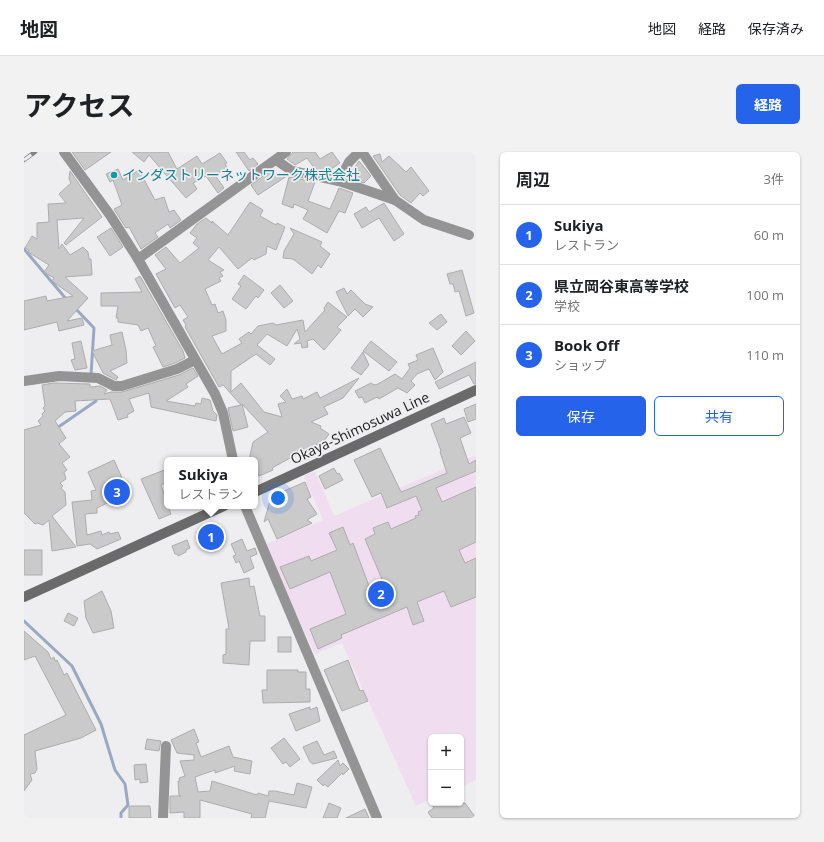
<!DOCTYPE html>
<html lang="ja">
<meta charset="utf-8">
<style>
body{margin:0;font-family:"Open Sans","Noto Sans JP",sans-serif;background:#f2f2f2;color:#202124}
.controls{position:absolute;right:12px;bottom:12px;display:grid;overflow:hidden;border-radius:6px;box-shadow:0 1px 3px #0004}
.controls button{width:36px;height:36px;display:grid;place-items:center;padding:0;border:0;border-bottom:1px solid #e0e0e0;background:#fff;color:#202124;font:20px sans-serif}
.you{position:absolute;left:254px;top:346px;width:14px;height:14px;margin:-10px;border:3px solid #fff;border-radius:50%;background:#1a73e8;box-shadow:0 0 0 6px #1a73e833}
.badge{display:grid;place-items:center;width:26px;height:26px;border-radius:50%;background:#2563eb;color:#fff;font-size:13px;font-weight:700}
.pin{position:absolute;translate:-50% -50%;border:2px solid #fff;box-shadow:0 1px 4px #0006}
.popup{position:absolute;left:140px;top:305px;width:94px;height:52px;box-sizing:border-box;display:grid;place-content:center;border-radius:6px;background:#fff;filter:drop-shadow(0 1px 3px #0005);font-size:13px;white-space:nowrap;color:#757577}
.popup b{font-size:15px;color:#202124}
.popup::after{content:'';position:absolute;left:50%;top:100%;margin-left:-8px;border:8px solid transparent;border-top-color:#fff}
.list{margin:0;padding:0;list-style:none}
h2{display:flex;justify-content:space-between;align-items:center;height:52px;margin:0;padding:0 16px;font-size:17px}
h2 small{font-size:13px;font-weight:400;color:#757577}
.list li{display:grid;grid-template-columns:26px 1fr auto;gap:12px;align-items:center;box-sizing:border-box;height:60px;padding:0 16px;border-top:1px solid #e0e0e0}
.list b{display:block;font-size:15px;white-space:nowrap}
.list p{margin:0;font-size:13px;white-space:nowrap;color:#757577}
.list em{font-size:13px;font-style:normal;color:#757577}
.actions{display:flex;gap:8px;padding:12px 16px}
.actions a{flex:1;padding:9px 0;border:1px solid #2563eb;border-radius:6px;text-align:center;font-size:14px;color:#2563eb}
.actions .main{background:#2563eb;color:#fff}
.map{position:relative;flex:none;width:452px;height:666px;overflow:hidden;border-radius:6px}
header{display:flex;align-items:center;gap:24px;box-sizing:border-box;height:56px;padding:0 20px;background:#fff;border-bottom:1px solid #e0e0e0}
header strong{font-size:19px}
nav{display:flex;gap:22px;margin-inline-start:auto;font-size:14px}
.intro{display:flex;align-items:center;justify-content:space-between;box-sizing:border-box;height:96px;padding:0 24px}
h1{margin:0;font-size:28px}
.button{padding:10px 18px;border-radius:6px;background:#2563eb;color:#fff;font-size:14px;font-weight:700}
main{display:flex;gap:24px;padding:0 24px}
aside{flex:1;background:#fff;border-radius:6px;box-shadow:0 1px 3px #0004}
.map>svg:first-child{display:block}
</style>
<header>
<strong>地図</strong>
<nav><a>地図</a><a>経路</a><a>保存済み</a></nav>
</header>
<div class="intro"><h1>アクセス</h1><a class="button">経路</a></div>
<main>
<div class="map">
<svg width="452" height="666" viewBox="0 0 452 666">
<rect width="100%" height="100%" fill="#eeeef0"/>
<!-- education -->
<path fill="#f0def0" d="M452 303V628L437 635V585H407V647L392 654 318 491 291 502 240 393 299 368 280 324 291 319 310 364Z"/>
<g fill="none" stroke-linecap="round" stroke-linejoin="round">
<!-- stream -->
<g stroke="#99a8c3" stroke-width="3">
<path d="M0 97 43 148"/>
<path d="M51 156 70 176 67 223"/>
<path d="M33 276 72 249 71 244"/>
<path d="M0 469 48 514 77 572 91 618 101 632 104 653 97 661V666"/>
</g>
</g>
<!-- building -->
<g fill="#cbcacb" stroke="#adacad">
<path d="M48 0H87L61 18Z"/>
<path d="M108 0H144L153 17 173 4 178 12 196 1 203 11 201 12 203 16 191 23 200 36 194 41 182 24 169 31 173 37 162 46 125 3 120 10Z"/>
<path d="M212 0H220L226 8 229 6 234 12 225 19Z"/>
<path d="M269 0H291L296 7 308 0 316 11 303 20 291 17 283 6 271 13 263 7Z"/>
<path d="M356 2 358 10 365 4 382 20 387 15 405 39 399 44 396 41 387 51 376 43 349 4Z"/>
<path d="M335 9 347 24 340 31 324 25Z"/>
<path d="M94 17 99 28 115 18 131 48 140 45 145 60 150 58 157 68 146 76 144 72 131 81 134 85 117 97 105 75 102 76 90 57 98 53 89 28 86 30 82 22Z"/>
<path d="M46 19 78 65 42 93 40 91 60 66 33 68 35 97 38 92 46 103 59 95 64 100 65 107H67L68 123 41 125 64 146 43 169 58 166 60 173 35 179 33 170 0 178V149L22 144 23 149 49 144 28 129 30 126 20 120 25 113 4 100 5 98 1 96 8 84 13 87V71L25 70 24 52 42 51 35 42 47 31 45 27Z"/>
<path d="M246 19V21L263 24 234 43 227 33Z"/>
<path d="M265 25 291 30 284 49 306 57 315 36 329 41 321 61 315 59 303 81 279 67 284 58 270 52 269 56 258 52Z"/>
<path d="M226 50 239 58 236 64 252 73 253 71 261 75 252 98 243 94 242 102 230 108 228 106 214 117 195 95 184 108 200 118 196 120 199 124 195 126 197 129 181 137 188 153 191 152 194 161 199 159 202 168V179L188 184 198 202 218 191 215 187 225 180 227 182 234 174 249 171 252 173 279 168 281 180 301 158 300 156 304 150 323 165 313 175 317 178 300 198 289 187 283 189 284 195 278 196 277 191 270 192 276 187 273 177 263 194 243 182 233 193 251 207 246 213 232 202 207 219V240L217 231 240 260 258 265 254 252 262 250 256 244 263 237 268 247 278 244 279 247 293 240 296 246 335 226 319 246 300 255 304 262 287 270 297 274 296 276 305 282 296 295 293 292 268 305 248 316 249 318 235 324 231 315V308H225L229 290 244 280 218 252 224 275 209 279 204 256 217 253 201 235 199 233 195 235 161 175 162 173 159 168 164 165 156 153 151 156 132 122 142 117 131 103 142 95 156 111 175 96 169 91 173 86 166 81 173 72 182 66 188 71V69L204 83Z"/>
<path d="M360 51 380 82 370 89 355 66 338 76 330 62 342 55 345 60Z"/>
<path d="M87 76 99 95 86 104 73 85Z"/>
<path d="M266 76 298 90 296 94 306 102 297 116 294 113 288 122 269 107 259 106 260 99 270 82Z"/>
<path d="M438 118 450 161 442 164 435 139 431 140 429 132H426L423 122Z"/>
<path d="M220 123 240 138 234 146 232 144 222 157 208 147 217 134 214 132Z"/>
<path d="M116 124 159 199 161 206 151 211 139 215 129 195 132 194 124 176 117 179 114 173 94 170V166H92L94 154H77V141L118 140 111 127Z"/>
<path d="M256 133 269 149 260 156 247 141Z"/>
<path d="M320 136 323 142 327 138 341 152 349 155 339 165 331 157 324 164 312 140Z"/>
<path d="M417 162 423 170 413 178 405 171Z"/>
<path d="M442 179 451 189 437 203 428 194Z"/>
<path d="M98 180 102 198 103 211 86 219 94 225 92 228 79 221 68 199 88 193 86 183Z"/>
<path d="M57 189 63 216 51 218 47 208 51 207 48 191Z"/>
<path d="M347 189 373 210 365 219 339 199Z"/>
<path d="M409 196 419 220 411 228 405 217 393 222 387 229 391 233 383 241 374 236 355 247 354 245 351 246 341 251 338 245 335 246 331 239 347 231 350 233 354 232 371 222 378 227 386 216 384 212 394 208 392 203Z"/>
<path d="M339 200 345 213 337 223 327 216Z"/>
<path d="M452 210V232H450L445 223 415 237 411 230Z"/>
<path d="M169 216 174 224 162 232 164 235 142 249 171 254 172 251 177 252 178 246 186 248 189 259 193 263 192 269 127 255 125 241 105 247 110 259 103 263 104 265 94 268 86 247 51 249 52 259 41 260 31 269 42 286 35 292 46 305 38 311 43 318 40 320 42 327 36 331 39 334 37 336 41 340 42 353 28 364 52 395 28 399 25 368 19 373 13 371 11 372 0 361V278L17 273 14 269 19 264 18 262 21 259 19 256 21 254 18 233 29 231 66 232V235L76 234 83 238 80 242 87 240H98L155 223Z"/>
<path d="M452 252V267L444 270 440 257Z"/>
<path d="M440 265 447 281 436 286 445 312 452 308V319L412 336 418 350 452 335V390L435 398 441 411 452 406V445L427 455 420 439 393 450 400 469 389 473 383 455 317 483 318 486 294 497 286 477 322 462 306 420 266 437 256 415 285 404 287 409 313 398 305 381 319 375 326 393 329 391 351 450 365 444 341 387 351 382 349 376 364 370 367 377 392 366 391 364 395 363 394 360 398 358 392 344 363 356 357 341 348 345 330 308 356 296 377 340 385 337 423 321 416 300 417 299 407 272 420 266 422 272Z"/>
<path d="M90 308 107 346 98 350 96 345 73 356V361L61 362 63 383 77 379 78 383 85 380 86 382 94 380 97 387 73 397 66 392 53 394 48 350 68 348 67 339 72 338 64 320Z"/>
<path d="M310 316 313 322 315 321 319 328 301 337 295 324Z"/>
<path d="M143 317V330L137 333 147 362 135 367 117 327Z"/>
<path d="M281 330 287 345 283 347 293 362 283 368 288 371 253 387 244 367 240 370 246 349 255 345 253 342Z"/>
<path d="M184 374 196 393 186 398 175 379Z"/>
<path d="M218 387 223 399 231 396 233 402 226 405 230 416 220 421 215 409 212 411 209 404 212 403 207 392Z"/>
<path d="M163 388 166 396 162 398V400L154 404 153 402H151L148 394Z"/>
<rect x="0" y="398" width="18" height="25"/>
<path d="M225 426 226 435 230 434 236 464H241V489H226L225 513 199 511V503L202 502V477H205L197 431Z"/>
<path d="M78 439 87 459 90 476 69 481 62 466 60 449Z"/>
<path d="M44 461 54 466 50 474 40 469Z"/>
<path d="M0 479 24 500 27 507 30 505 31 509 33 508 40 523 43 521 72 578 57 586 11 599 13 617 11 621 6 622 8 628 0 639V583L42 563 11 504 0 508Z"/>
<rect x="254" y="485" width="13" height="15"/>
<path d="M324 508 336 539 339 538 344 549 318 559 300 518Z"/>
<path d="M243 518H274V520H282V537H286V550L239 551 238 538H243Z"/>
<path d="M286 555V558L293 555 296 569 272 579 265 562Z"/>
<path d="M170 577 175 590 172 591 177 605 205 594 209 605 228 609 226 622 210 619 211 614 191 621V618L171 625 174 640 186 639 188 629 233 643 234 641 244 644 245 639H251L270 643 273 631 288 635 282 656 245 649 241 666H227L228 662 176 648V666H160V660L146 661V644H157L155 643 154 629H156L155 626 161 624 156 609 170 608V603L153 601 147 588Z"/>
<path d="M260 586 276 607 266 615 262 610 259 612 247 596Z"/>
<path d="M123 587 137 589 135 599 121 597Z"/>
<path d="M293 589 300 603 310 599 313 606 289 612 286 610 279 595Z"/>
<path d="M314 608 316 614 319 611 325 617 319 623 318 621 304 635 300 632 299 634 293 628Z"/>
<path d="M122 612 124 630 116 631V627L111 628 110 613Z"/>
<path d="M305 651 317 656 313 666H299Z"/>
<path d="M406 651H441L452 666H408L404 660 410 656Z"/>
<path d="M107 654H126L127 666H105V655Z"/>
<path d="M341 657 345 666H322Z"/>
</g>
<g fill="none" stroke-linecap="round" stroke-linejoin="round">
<!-- minor -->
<g stroke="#959494" stroke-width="10">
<path d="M40 0 86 63 114 107 191 242 199 261 209 308"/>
<path d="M338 0 371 48 400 68 445 83"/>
<path d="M252 8 268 19 315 29 371 48"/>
<path d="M315 29 325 10 335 0"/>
<path d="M114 107 262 0"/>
<path d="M0 229 35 224 74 226 90 234H98L153 217 171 208"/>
<path d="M221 354 353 666"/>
<path d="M139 666 142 594"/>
</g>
<!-- secondary -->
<g stroke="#6b6a6a" stroke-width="10">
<path d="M231 340 452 238"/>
<path d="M0 445 200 354"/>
</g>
<!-- rail casing -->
<g stroke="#838384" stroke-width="4.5">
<path id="rail" d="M0 8 11 0"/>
</g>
<!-- rail -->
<use href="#rail" stroke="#eeeef0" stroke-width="3" stroke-dasharray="9" stroke-linecap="butt"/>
</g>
<!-- markers -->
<circle fill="#0f9aa8" stroke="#eeeef0" stroke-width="1.5" cx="90" cy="23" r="4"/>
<g text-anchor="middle" stroke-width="3.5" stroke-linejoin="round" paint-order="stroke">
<!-- culture labels -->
<g font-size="14" fill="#0d838f" stroke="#eeeef0" text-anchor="start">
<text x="98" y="28">インダストリーネットワーク株式会社</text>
</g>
<!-- street labels -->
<g font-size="14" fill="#1b1b1c" stroke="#eeeef0">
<text transform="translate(336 276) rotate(-25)" y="5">Okaya-Shimosuwa Line</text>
</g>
</g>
</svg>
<div class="controls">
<button>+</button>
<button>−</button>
</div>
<div class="you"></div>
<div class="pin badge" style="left:187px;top:385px">1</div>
<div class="popup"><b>Sukiya</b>レストラン</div>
<div class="pin badge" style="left:357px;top:442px">2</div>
<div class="pin badge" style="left:93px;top:340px">3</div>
</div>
<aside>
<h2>周辺<small>3件</small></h2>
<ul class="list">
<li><span class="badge">1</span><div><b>Sukiya</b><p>レストラン</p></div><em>60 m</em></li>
<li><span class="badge">2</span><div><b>県立岡谷東高等学校</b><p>学校</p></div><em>100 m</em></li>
<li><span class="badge">3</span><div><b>Book Off</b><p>ショップ</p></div><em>110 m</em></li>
</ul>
<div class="actions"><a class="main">保存</a><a>共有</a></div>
</aside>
</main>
